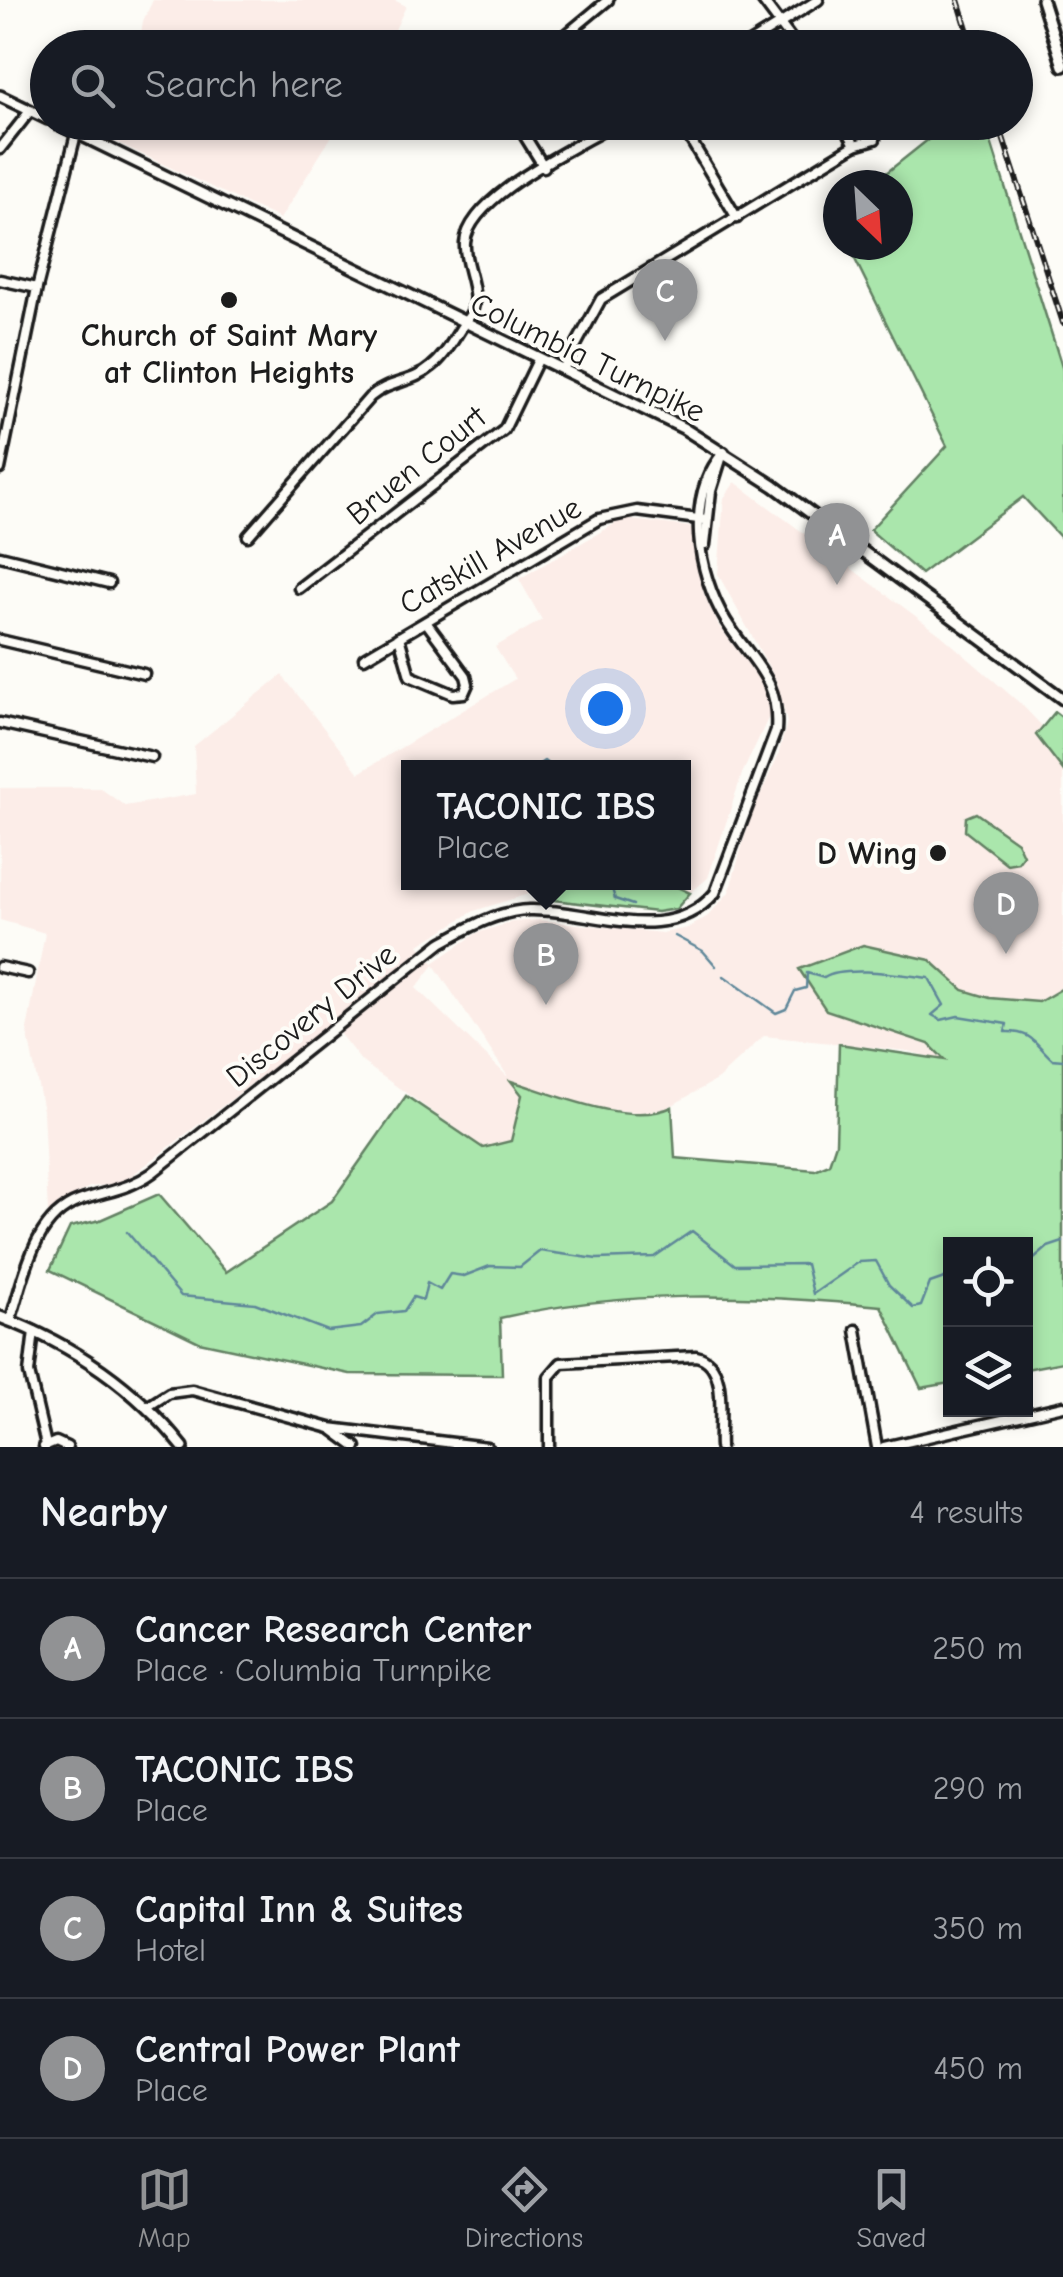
<!DOCTYPE html>
<meta charset="utf-8">
<style>
body{margin:0;font-family:"Comic Neue",sans-serif;background:#20242c;color:#f1f3f6}
.controls{position:absolute;right:30px;bottom:30px;display:grid;overflow:hidden;border-radius:0px;box-shadow:0 5px 15px #0003}
.controls button{width:90px;height:90px;display:grid;place-items:center;padding:0;border:0;border-bottom:2px solid #363941;background:#171b24;color:#f1f3f6;font:50px sans-serif}
.compass{position:absolute;left:823px;top:170px;width:90px;height:90px;border-radius:50%;background:#171b24;box-shadow:0 5px 15px #0003;rotate:155deg}
.you{position:absolute;left:605px;top:708px;width:35px;height:35px;margin:-25px;border:8px solid #fff;border-radius:50%;background:#1a73e8;box-shadow:0 0 0 15px #1a73e833}
.badge{display:grid;place-items:center;width:65px;height:65px;border-radius:50%;background:#919294;color:#fff;font-size:32px;font-weight:700}
.pin{position:absolute;translate:-50% -82px;filter:drop-shadow(0 2px 5px #0008)}
.pin::after{content:'';position:absolute;top:52px;width:35px;height:30px;background:inherit;clip-path:polygon(0 0,100% 0,50% 100%)}
.popup{position:absolute;left:401px;top:760px;width:290px;height:130px;box-sizing:border-box;display:grid;place-content:center;border-radius:0px;background:#171b24;filter:drop-shadow(0 2px 8px #0005);font-size:32px;white-space:nowrap;color:#9ea1a6}
.popup b{font-size:38px;color:#f1f3f6}
.popup::after{content:'';position:absolute;left:50%;top:100%;margin-left:-20px;border:20px solid transparent;border-top-color:#171b24}
.list{margin:0;padding:0;list-style:none}
h2{display:flex;justify-content:space-between;align-items:center;height:130px;margin:0;padding:0 40px;font-size:42px}
h2 small{font-size:32px;font-weight:400;color:#9ea1a6}
.list li{display:grid;grid-template-columns:65px 1fr auto;gap:30px;align-items:center;box-sizing:border-box;height:140px;padding:0 40px;border-top:2px solid #363941}
.list b{display:block;font-size:38px;white-space:nowrap}
.list p{margin:0;font-size:32px;white-space:nowrap;color:#9ea1a6}
.list em{font-size:32px;font-style:normal;color:#9ea1a6}
.icon{flex:none;width:55px;height:55px;fill:none;stroke:currentColor;stroke-width:2;stroke-linecap:round;stroke-linejoin:round}
.map{position:relative;flex:none;width:1063px;height:1447px;overflow:hidden}
.search{position:absolute;background:#171b24;box-shadow:0 5px 15px #0003;left:30px;right:30px;top:30px;height:110px;display:flex;align-items:center;gap:25px;box-sizing:border-box;padding:0 35px;border-radius:55px;color:#9ea1a6;font-size:38px}
.sheet{height:690px;background:#171b24}
nav{display:flex;justify-content:space-around;align-items:center;box-sizing:border-box;height:140px;border-top:2px solid #363941;background:#171b24;font-size:28px;color:#9ea1a6}
nav a{display:grid;justify-items:center;gap:5px}
nav .on{color:#919294}
.map>svg:first-child{display:block}
</style>
<div class="map">
<svg width="1063" height="1447" viewBox="0 0 1063 1447">
<rect width="100%" height="100%" fill="#fdfcf7"/>
<filter id="ink" filterUnits="userSpaceOnUse"><feTurbulence type="fractalNoise" baseFrequency=".01" numOctaves="2"/><feDisplacementMap in="SourceGraphic" scale="20" xChannelSelector="R" yChannelSelector="G"/><feConvolveMatrix kernelMatrix="1 2 1 2 8 2 1 2 1" color-interpolation-filters="sRGB"/></filter>
<g filter="url(#ink)">
<!-- built -->
<g fill="#fcede8" fill-rule="evenodd">
<path d="M153 0H394L406 6 387 47H139L143 21Z"/>
<path d="M104 122H340V123L280 219 99 134Z"/>
<path d="M735 482 941 635 1022 705 1063 748V1093L908 1051 764 1036 718 1079 657 1114 595 1108 513 1081 522 1095 511 1141 484 1148 362 1062 331 1023 122 1183 89 1187 48 1213 43 1111 27 1030 45 933 0 920V788H100L125 806 196 794 194 746 282 675 359 773 515 679 495 647 542 620 519 579 623 519 691 527 704 594 719 626 766 688 773 708 742 774 708 878 690 893 667 883 684 882V768H408V882L550 883 541 890 474 911 419 945 433 963 477 933 512 922 540 920 662 933 688 928 708 916 729 892 751 815 778 756 787 722 777 682 718 574 724 498ZM434 965 507 1075V1076L416 988Z"/>
</g>
<!-- green -->
<g fill="#aae6ac" stroke="#638164" stroke-width="2.5">
<path d="M949 123H985L1063 370V540L1023 497 921 574 870 530 947 446 848 245H898V185H871Z"/>
<path d="M1055 712 1063 718V770L1036 735Z"/>
<path d="M976 813 1017 842 1023 855 1018 862 1007 864 965 831 966 817Z"/>
<path d="M667 882 690 893 676 909 657 912 545 899 541 890 550 883Z"/>
<path d="M863 945 930 960 963 990 990 998 1039 1002 1063 988V1362L1026 1369V1244H950V1383L921 1388 881 1306C753 1294 626 1289 500 1318L502 1375 350 1374 199 1342 50 1270 70 1227 100 1220 159 1194 226 1272 332 1201 406 1096 483 1148 511 1141 522 1095 511 1081C554 1094 629 1127 672 1107L675 1158 815 1170 829 1164 836 1143 839 1044 945 1060 929 1044 826 1010 799 969Z"/>
</g>
<g fill="none" stroke-linecap="round" stroke-linejoin="round">
<!-- stream -->
<g stroke="#5e8799" stroke-width="2.5">
<path d="M533 768 544 761 553 768"/>
<path d="M610 882 615 899 633 905"/>
<path d="M675 936 703 951 716 966"/>
<path d="M724 976 776 1013 786 1009 795 991 806 988 807 973 824 978C844 965 903 975 929 978L944 1005 932 1015 941 1020 958 1016 1007 1024 1005 1032C1033 1031 1035 1044 1052 1059L1063 1060"/>
<path d="M127 1232 181 1296 255 1303 328 1331 361 1327 378 1314 404 1311 413 1297 423 1300 427 1283 440 1290 450 1274 464 1276 490 1266 520 1267 540 1251 597 1259 654 1257 692 1231 735 1265 806 1264 813 1294 859 1262 876 1261 889 1285 913 1308 921 1306 930 1283 950 1276"/>
<path d="M1026 1266 1048 1247 1063 1242"/>
</g>
<!-- minor casing -->
<g stroke="#1c1c1c" stroke-width="15">
<g id="minor">
<path d="M762 0 798 48"/>
<path d="M550 48 608 0"/>
<path d="M741 48 818 0"/>
<path d="M516 122 544 167"/>
<path d="M680 122 737 218"/>
<path d="M843 122 855 145"/>
<path d="M0 149 30 111"/>
<path d="M0 280 37 288"/>
<path d="M563 369 601 299 855 145 875 139"/>
<path d="M0 469 37 288 76 134"/>
<path d="M248 536 370 397C388 381 413 383 431 367 447 355 456 334 468 318 485 297 463 267 465 243 469 195 579 146 618 122"/>
<path d="M705 545 711 491 722 456"/>
<path d="M0 556 109 583"/>
<path d="M299 588 504 430 539 358"/>
<path d="M399 637 410 676 453 694 464 693 468 684 466 676 426 622"/>
<path d="M0 640 144 674"/>
<path d="M364 658 599 519 637 511 706 520"/>
<path d="M0 723 152 757"/>
<path d="M0 967 28 973"/>
<path d="M10 1321C24 1280 32 1218 79 1201 106 1191 128 1190 152 1173L441 943C468 928 497 911 529 910 591 908 667 949 715 893L776 731C780 677 752 663 726 621 697 573 684 497 724 452"/>
<path d="M856 1330 877 1447"/>
<path d="M34 1331 29 1373 46 1445"/>
<path d="M147 1407 169 1393 192 1390 330 1428 487 1447"/>
<path d="M333 1430 356 1447"/>
<path d="M44 1447 56 1442 67 1447"/>
<path d="M549 1447V1377L561 1363 696 1356C730 1363 718 1420 720 1447"/>
<path d="M884 1447 1063 1406"/>
</g>
</g>
<!-- major casing -->
<g stroke="#1c1c1c" stroke-width="16">
<g id="major">
<path d="M1042 0 1063 66"/>
<path d="M0 96 48 119"/>
<path d="M54 122 683 428 774 486 1063 699"/>
<path d="M0 1317C72 1344 135 1387 183 1447"/>
</g>
</g>
<!-- minor -->
<use href="#minor" stroke="#fdfcf7" stroke-width="8"/>
<!-- major -->
<use href="#major" stroke="#fdfcf7" stroke-width="9"/>
<!-- rail casing -->
<g stroke="#1c1c1c" stroke-width="6">
<g id="rail">
<path d="M958 0 973 48"/>
<path d="M998 122 1063 323"/>
</g>
</g>
<!-- rail -->
<use href="#rail" stroke="#fdfcf7" stroke-width="2.5" stroke-dasharray="8" stroke-linecap="butt"/>
</g>
</g>
<!-- markers -->
<g fill="#1c1c1c" stroke="#fdfcf7" stroke-width="4">
<circle cx="229" cy="300" r="10"/>
<circle cx="938" cy="853" r="10"/>
</g>
<g text-anchor="middle" stroke-width="8" stroke-linejoin="round" paint-order="stroke">
<!-- poi labels -->
<g font-size="32" font-weight="bold" fill="#1c1c1c" stroke="#fdfcf7">
<text x="229" y="346">Church of Saint Mary<tspan x="229" dy="37">at Clinton Heights</tspan></text>
<text x="918" y="864" text-anchor="end">D Wing</text>
</g>
<!-- street labels -->
<g font-size="32" fill="#1c1c1c" stroke="#fdfcf7">
<text transform="translate(588 357) rotate(26)" y="11">Columbia Turnpike</text>
<text transform="translate(416 465) rotate(-39)" y="11">Bruen Court</text>
<text transform="translate(490 555) rotate(-30)" y="11">Catskill Avenue</text>
<text transform="translate(311 1015) rotate(-39)" y="11">Discovery Drive</text>
</g>
</g>
</svg>
<div class="controls">
<button><svg class="icon" aria-label="locate" viewBox="0 0 24 24"><circle cx="12" cy="12" r="6"/><path d="M12 2v4M12 18v4M2 12h4M18 12h4"/></svg></button>
<button><svg class="icon" aria-label="layers" viewBox="0 0 24 24"><path d="M12 4l9 5-9 5-9-5zM3 14l9 5 9-5"/></svg></button>
</div>
<svg class="compass" viewBox="-18 -18 36 36"><path d="M0-13l5 13h-10z" fill="#e53935"/><path d="M0 13l5-13h-10z" fill="#9ea1a6"/></svg>
<div class="you"></div>
<div class="pin badge" style="left:837px;top:585px">A</div>
<div class="pin badge" style="left:546px;top:1005px">B</div>
<div class="popup"><b>TACONIC IBS</b>Place</div>
<div class="pin badge" style="left:665px;top:341px">C</div>
<div class="pin badge" style="left:1006px;top:954px">D</div>
<div class="search"><svg class="icon" aria-label="search" viewBox="0 0 24 24"><circle cx="10" cy="10" r="6"/><path d="M15 15l6 6"/></svg>Search here</div>
</div>
<section class="sheet">
<h2>Nearby<small>4 results</small></h2>
<ul class="list">
<li><span class="badge">A</span><div><b>Cancer Research Center</b><p>Place · Columbia Turnpike</p></div><em>250 m</em></li>
<li><span class="badge">B</span><div><b>TACONIC IBS</b><p>Place</p></div><em>290 m</em></li>
<li><span class="badge">C</span><div><b>Capital Inn &amp; Suites</b><p>Hotel</p></div><em>350 m</em></li>
<li><span class="badge">D</span><div><b>Central Power Plant</b><p>Place</p></div><em>450 m</em></li>
</ul>
</section>
<nav>
<a class="on"><svg class="icon" aria-label="map" viewBox="0 0 24 24"><path d="M3 6l6-2 6 2 6-2v14l-6 2-6-2-6 2zM9 4v14M15 6v14"/></svg>Map</a>
<a><svg class="icon" aria-label="directions" viewBox="0 0 24 24"><path d="M12 3l9 9-9 9-9-9zM9 14v-3h6M13 9l2 2-2 2"/></svg>Directions</a>
<a><svg class="icon" aria-label="saved" viewBox="0 0 24 24"><path d="M7 4h10v16l-5-4-5 4z"/></svg>Saved</a>
</nav>
